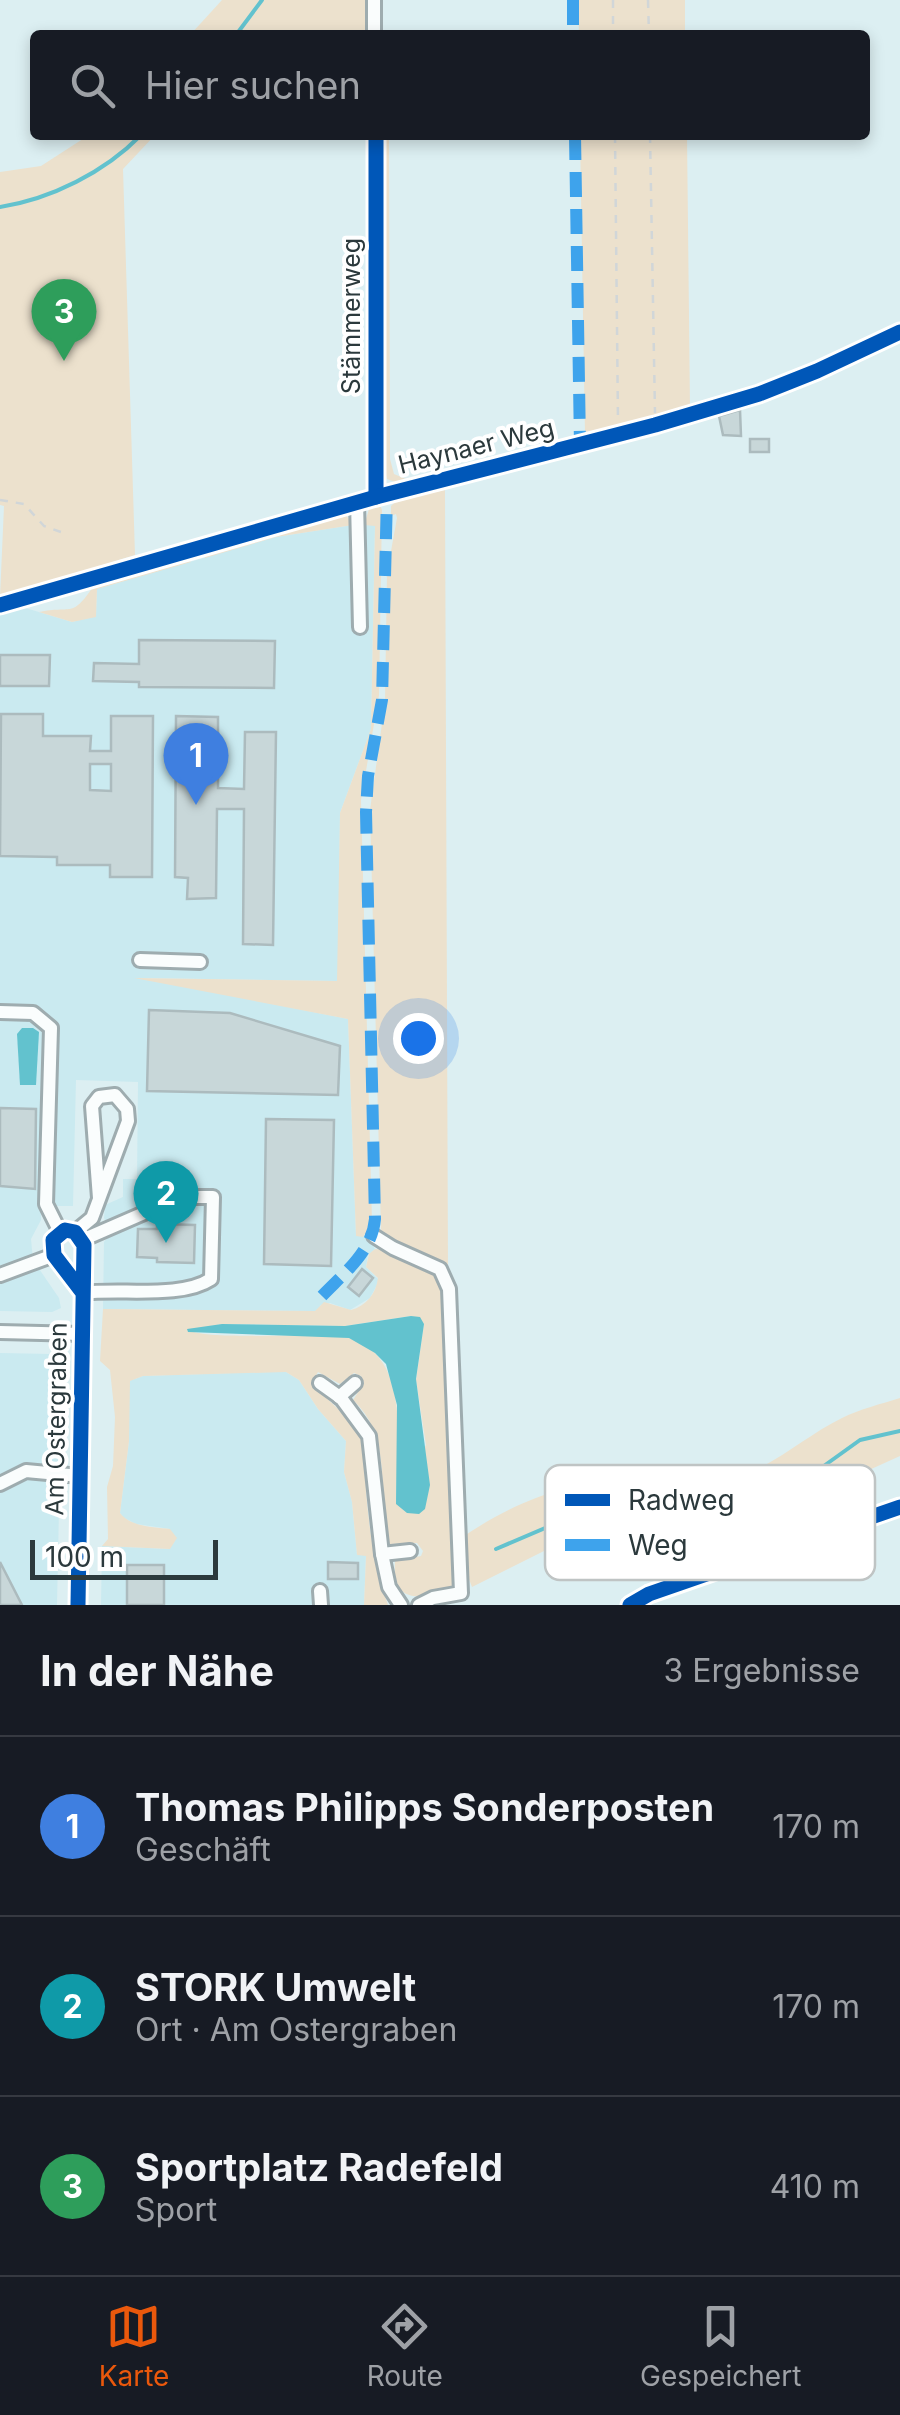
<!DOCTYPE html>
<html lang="de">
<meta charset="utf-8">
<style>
body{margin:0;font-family:Inter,sans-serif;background:#242831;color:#f1f3f6}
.scale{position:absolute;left:30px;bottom:25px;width:188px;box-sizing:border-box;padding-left:10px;border:5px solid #2b393c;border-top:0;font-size:28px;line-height:35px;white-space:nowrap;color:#2b393c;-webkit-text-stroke:8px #fff;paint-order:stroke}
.you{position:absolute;left:418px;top:1038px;width:35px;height:35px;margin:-25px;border:8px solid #fff;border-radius:50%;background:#1a73e8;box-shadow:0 0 0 15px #1a73e833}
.badge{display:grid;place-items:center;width:65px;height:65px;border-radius:50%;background:#ea580c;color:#fff;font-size:32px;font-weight:700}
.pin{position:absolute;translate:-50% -82px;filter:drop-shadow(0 2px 5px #0008)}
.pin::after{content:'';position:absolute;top:52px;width:35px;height:30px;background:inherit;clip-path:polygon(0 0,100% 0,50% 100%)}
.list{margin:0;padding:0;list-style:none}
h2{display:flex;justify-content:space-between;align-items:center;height:130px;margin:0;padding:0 40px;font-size:42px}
h2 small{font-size:32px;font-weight:400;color:#9ea1a6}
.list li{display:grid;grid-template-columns:65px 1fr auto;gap:30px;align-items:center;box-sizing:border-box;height:180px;padding:0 40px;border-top:2px solid #363941}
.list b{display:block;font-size:38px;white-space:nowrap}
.list p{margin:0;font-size:32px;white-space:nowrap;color:#9ea1a6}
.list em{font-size:32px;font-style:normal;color:#9ea1a6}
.icon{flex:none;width:55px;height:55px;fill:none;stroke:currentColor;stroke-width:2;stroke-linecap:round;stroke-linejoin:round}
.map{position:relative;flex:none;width:900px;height:1605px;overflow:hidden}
.search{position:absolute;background:#171b24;box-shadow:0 5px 15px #0003;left:30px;right:30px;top:30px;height:110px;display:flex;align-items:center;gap:25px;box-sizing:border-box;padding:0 35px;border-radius:10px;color:#9ea1a6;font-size:38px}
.sheet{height:670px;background:#171b24}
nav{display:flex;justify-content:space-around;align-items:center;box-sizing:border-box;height:140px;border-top:2px solid #363941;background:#171b24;font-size:28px;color:#9ea1a6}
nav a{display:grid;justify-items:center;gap:5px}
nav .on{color:#ea580c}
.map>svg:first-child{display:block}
</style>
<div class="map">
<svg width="900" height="1605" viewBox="0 0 900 1605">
<rect width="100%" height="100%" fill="#dceff2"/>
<!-- built -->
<g fill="#caeaf0">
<path d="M353 525H375L371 729 340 813 338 981 142 978 348 1019 356 1236 367 1235 375 1249 368 1255 366 1267 378 1279 377 1285 370 1298 350 1310 330 1303 321 1305 316 1311 103 1309 104 1242 111 1233 104 1218 105 1205 123 1197V1179H137L138 1082 76 1080 73 1206H41V1220L31 1239 33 1260 59 1298 61 1308 52 1312 0 1311V612L19 606 72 622 96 616 97 589 276 537Z"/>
<path d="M0 1353 52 1354 62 1364 57 1605H0Z"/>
<path d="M266 1372H286L299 1380 318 1409 346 1441 344 1472 352 1502 357 1554 366 1555 364 1605H101L102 1546 169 1549 170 1529 136 1524 124 1518 120 1513 129 1441V1381L143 1376Z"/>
</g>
<!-- green -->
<g fill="#ece1cd" fill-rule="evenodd">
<path d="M222 0H365L366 35H190Z"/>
<path d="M578 0H685V35H579Z"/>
<path d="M89 135H155L123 169 135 555 0 597 4 506 0 505V172L41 166Z"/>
<path d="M383 135H389L390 459 394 474 406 479 546 446 400 484 387 479 383 464Z"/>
<path d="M580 135H687L690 408 585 435Z"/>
<path d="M445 490 448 1269 389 1240 381 1230 370 810 385 702 387 573 397 518 396 514 391 516V506L397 500Z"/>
<path d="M379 503 382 510 379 695 361 800 372 1222 363 1237 356 1236 348 1019 134 978 337 981 340 813 371 729 375 526 364 525 370 506Z"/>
<path d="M344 512 353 525 276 537 205 558V552Z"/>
<path d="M185 558 191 562 97 589 96 617 72 622 39 612C72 605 71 619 93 587Z"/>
<path d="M375 1249C400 1250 425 1264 443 1281L455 1579 451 1589C419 1600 392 1604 395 1561L421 1556 423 1551 417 1543 390 1544 386 1540C378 1492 393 1437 353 1400L364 1383 361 1376 354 1373 340 1384 318 1372 314 1379C321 1402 356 1415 365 1445 370 1461 365 1476 366 1491 369 1530 375 1568 388 1605H364L366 1556 357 1555 352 1502 344 1472 346 1441 318 1409 299 1380 286 1372 143 1376 130 1381 129 1441 120 1513C131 1527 153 1527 170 1529L177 1538 170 1549 102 1546 108 1539 107 1487 113 1466 115 1417 110 1370 100 1361 103 1309 315 1311 324 1302 351 1310C366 1306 376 1294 378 1278L366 1267 369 1254ZM411 1316 424 1324 416 1380 426 1445 396 1504C396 1454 414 1356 349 1338 327 1332 281 1336 256 1336 235 1335 206 1337 187 1330L222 1324 345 1326Z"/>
<path d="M900 1398V1456L805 1499 718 1530 604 1521 472 1587 462 1561 460 1539C508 1505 570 1479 630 1479 660 1479 690 1486 721 1481 768 1473 801 1438 842 1418 860 1409 881 1404 900 1398Z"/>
</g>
<!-- water -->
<g fill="#62c2ce">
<path d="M22 1028H33L39 1032 36 1085H20L17 1034Z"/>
<path d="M411 1316 420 1317 424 1324 416 1379 430 1485 425 1509 419 1514 407 1513 396 1504 397 1405 386 1364 375 1353 349 1338 188 1332 187 1329 222 1324 345 1326Z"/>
</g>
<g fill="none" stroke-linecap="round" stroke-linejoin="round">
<!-- stream -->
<g stroke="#62c2ce" stroke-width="4">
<path d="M236 35 262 0"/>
<path d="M0 207C51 199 105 172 141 135"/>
<path d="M496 1549 557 1523 600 1510 679 1515 775 1501 860 1440 900 1431"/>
</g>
</g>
<!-- building -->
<g fill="#c8d7d9" stroke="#acbbbe" stroke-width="2.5" fill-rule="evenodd">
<path d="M740 410 741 436 723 435 719 416Z"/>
<rect x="750" y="439" width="19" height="13"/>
<path d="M139 640 275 641 274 688 139 687V682L93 681 94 663 139 664Z"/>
<path d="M0 655H50L49 686H0Z"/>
<path d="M1 714H43V736H91L90 751H111V716H153L152 877H110V865H57V857L0 856ZM90 764H111V791L90 790Z"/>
<path d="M176 716 218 717V788L244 789 245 732H276L273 945 243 944 244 809H217L216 898 187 899 188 878 175 877Z"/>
<path d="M149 1010 230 1013 340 1046 338 1095 147 1091Z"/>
<path d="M0 1108 36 1109 35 1189 0 1186Z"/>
<path d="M266 1119 334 1120 331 1266 264 1264Z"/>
<path d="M157 1224 195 1225 194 1263 157 1262V1258L137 1257 138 1229H157Z"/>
<path d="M362 1269 373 1278 359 1296 348 1287Z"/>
<path d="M0 1562 22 1605H0Z"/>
<path d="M328 1562 358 1563V1579H328Z"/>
<rect x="127" y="1565" width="37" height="40"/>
</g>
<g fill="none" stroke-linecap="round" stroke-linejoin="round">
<!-- minor casing -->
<g stroke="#9eacaf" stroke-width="18">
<g id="minor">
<path d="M374 0V35"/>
<path d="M376 497V135"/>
<path d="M357 502 360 627"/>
<path d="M0 605 376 497 655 425 759 394 817 371 900 332"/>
<path d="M140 960 200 962"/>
<path d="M0 1012 33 1013 51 1028 46 1204 60 1232"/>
<path d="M75 1232 92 1218 128 1121 127 1109 115 1095 99 1097 92 1106 99 1198"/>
<path d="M374 1236 393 1248 440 1269 449 1289 461 1593 433 1598 419 1605"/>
<path d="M82 1240 181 1197H213L211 1279C181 1299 120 1288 83 1293"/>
<path d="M0 1275 54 1255"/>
<path d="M0 1332 82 1334"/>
<path d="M320 1383 341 1398 369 1436 382 1554 389 1587 401 1605"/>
<path d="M339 1397 355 1383"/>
<path d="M0 1484 26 1471 80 1476"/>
<path d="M382 1554 410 1551"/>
<path d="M320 1591 321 1605"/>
<path d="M78 1605 84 1245 75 1232 65 1230 53 1240 54 1255 83 1293"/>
<path d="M630 1605 649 1594 900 1507"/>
</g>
</g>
<!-- path -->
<g stroke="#d1d6d8" stroke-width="2.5" stroke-dasharray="8 8" stroke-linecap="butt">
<path d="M613 0V35"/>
<path d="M648 0 649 35"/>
<path d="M615 135 618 423"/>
<path d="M650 135 655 413"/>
<path d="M0 500 24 504 44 526 61 532"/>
</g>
<!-- minor -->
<use href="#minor" stroke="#fafdfd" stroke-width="12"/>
<!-- quiet -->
<g stroke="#3ea3ec" stroke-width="12" stroke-dasharray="25 12" stroke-linecap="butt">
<path d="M573 0V35"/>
<path d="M575 135 580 445"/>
<path d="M322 1296C344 1273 372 1252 375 1219L366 812 368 776 382 700 387 495"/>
</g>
<!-- cycleway casing -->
<g stroke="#fff" stroke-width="21">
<g id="cycleway">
<path d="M376 497V135"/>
<path d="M0 605 376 497 655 425 759 394 817 371 900 332"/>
<path d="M78 1605 84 1245 75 1232 65 1230 53 1240 54 1255 83 1293"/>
<path d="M630 1605 649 1594 900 1507"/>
</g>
</g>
<!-- cycleway -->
<use href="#cycleway" stroke="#0057b8" stroke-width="15"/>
</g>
<g text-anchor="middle" stroke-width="8" stroke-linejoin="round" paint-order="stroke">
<!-- street labels -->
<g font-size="25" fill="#2b393c" stroke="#fff">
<text transform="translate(351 316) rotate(-90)" y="9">Stämmerweg</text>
<text transform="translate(476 446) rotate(-14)" y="9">Haynaer Weg</text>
<text transform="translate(56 1419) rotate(-89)" y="9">Am Ostergraben</text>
</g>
</g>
<!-- legend -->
<rect x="545" y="1465" width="330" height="115" rx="15" fill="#fff" stroke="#bfc4c4" stroke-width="2.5"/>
<rect x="565" y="1494" width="45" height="12" fill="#0057b8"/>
<rect x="565" y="1539" width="45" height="12" fill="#3ea3ec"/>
<g font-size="28" fill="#2b393c">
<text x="628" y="1510">Radweg</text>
<text x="628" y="1555">Weg</text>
</g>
</svg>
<div class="scale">100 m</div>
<div class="you"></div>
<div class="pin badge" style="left:196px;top:805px;background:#3f7fe0">1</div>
<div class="pin badge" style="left:166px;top:1243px;background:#0f9aa8">2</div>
<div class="pin badge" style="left:64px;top:361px;background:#2e9e5b">3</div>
<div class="search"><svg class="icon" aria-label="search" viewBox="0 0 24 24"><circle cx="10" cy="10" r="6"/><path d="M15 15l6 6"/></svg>Hier suchen</div>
</div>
<section class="sheet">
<h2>In der Nähe<small>3 Ergebnisse</small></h2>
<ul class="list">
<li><span class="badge" style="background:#3f7fe0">1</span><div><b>Thomas Philipps Sonderposten</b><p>Geschäft</p></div><em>170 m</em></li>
<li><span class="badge" style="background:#0f9aa8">2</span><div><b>STORK Umwelt</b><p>Ort · Am Ostergraben</p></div><em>170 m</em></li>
<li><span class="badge" style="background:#2e9e5b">3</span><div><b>Sportplatz Radefeld</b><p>Sport</p></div><em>410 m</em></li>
</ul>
</section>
<nav>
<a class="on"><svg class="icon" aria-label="map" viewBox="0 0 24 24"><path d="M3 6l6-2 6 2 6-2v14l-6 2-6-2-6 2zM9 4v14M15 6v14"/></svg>Karte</a>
<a><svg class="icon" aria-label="directions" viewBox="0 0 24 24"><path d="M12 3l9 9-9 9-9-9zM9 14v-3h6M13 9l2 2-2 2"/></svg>Route</a>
<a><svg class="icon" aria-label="saved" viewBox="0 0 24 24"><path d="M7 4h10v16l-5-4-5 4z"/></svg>Gespeichert</a>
</nav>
